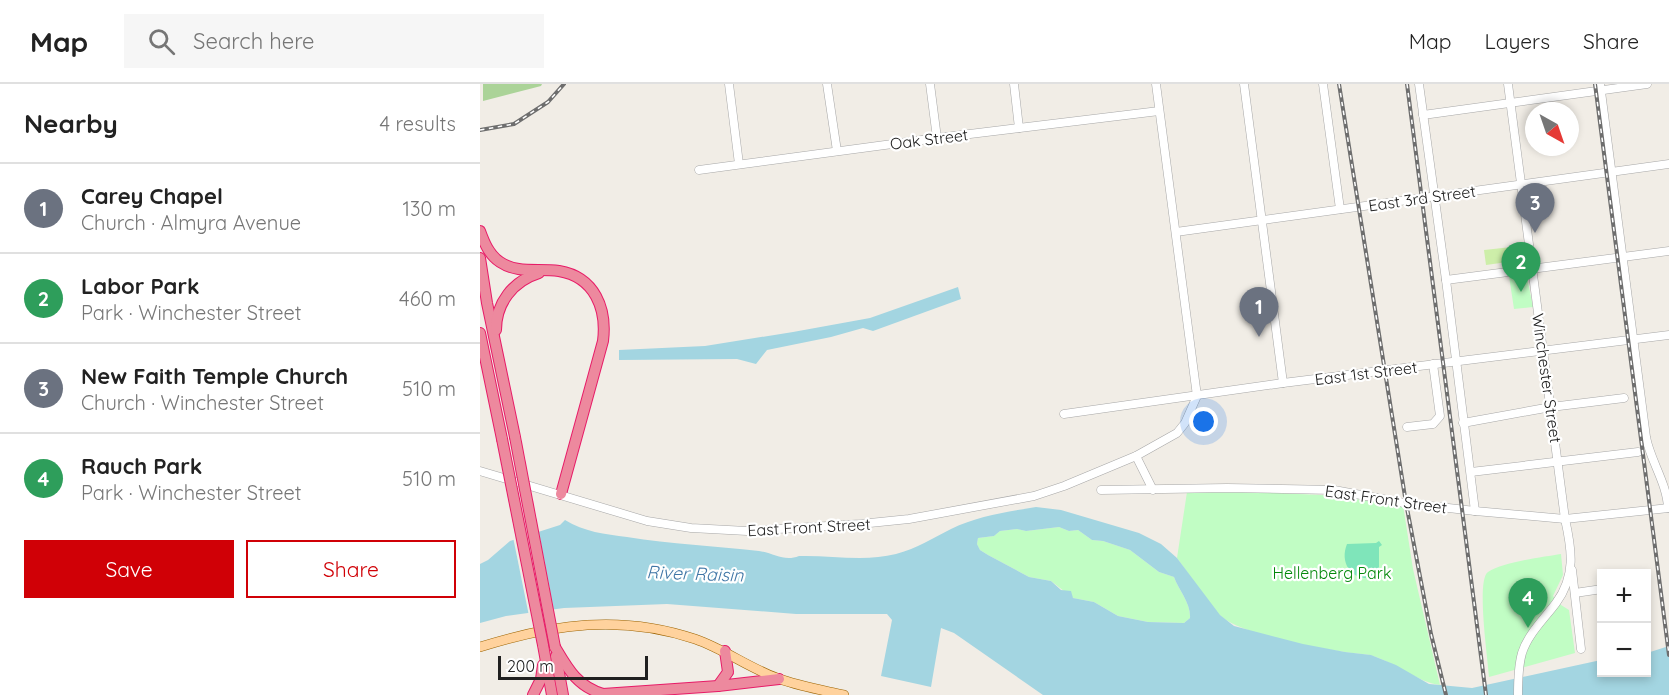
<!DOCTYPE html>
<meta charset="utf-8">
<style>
body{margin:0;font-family:Quicksand,sans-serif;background:#f6f6f6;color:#222}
.controls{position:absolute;right:18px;bottom:18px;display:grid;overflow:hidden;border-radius:0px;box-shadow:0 3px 9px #0003}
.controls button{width:54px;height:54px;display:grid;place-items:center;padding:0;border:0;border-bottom:2px solid #e0e0e0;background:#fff;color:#222;font:30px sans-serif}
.compass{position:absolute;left:1045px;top:18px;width:54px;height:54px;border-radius:50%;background:#fff;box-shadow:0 3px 9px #0003;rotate:140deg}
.scale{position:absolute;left:18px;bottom:15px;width:150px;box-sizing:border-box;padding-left:6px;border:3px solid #202020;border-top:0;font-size:16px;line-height:21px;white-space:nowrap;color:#202020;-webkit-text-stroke:4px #fff;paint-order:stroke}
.you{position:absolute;left:724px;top:338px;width:21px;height:21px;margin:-15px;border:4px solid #fff;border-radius:50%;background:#1a73e8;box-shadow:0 0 0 9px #1a73e833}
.badge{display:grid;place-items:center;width:39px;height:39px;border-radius:50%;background:#d00006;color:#fff;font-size:20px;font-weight:700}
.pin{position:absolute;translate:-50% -50px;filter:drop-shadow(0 2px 3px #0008)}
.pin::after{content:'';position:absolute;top:32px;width:21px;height:18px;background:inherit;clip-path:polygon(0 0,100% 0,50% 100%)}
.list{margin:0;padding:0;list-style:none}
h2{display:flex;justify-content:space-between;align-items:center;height:78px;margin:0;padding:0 24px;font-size:26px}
h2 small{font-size:20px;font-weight:400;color:#767676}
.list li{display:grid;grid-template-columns:39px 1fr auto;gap:18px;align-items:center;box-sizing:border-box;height:90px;padding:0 24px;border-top:2px solid #e0e0e0}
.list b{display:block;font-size:22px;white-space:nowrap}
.list p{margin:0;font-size:20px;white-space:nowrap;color:#767676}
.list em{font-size:20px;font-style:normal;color:#767676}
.actions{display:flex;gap:12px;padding:18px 24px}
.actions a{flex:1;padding:14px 0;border:2px solid #d00006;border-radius:0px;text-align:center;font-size:21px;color:#d00006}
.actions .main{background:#d00006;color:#fff}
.icon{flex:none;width:33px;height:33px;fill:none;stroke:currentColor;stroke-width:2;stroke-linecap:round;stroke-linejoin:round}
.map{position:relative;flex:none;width:1189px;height:611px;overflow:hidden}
header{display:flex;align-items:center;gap:36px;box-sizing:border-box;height:84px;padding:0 30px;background:#fff;border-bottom:2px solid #e0e0e0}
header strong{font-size:28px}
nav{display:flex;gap:33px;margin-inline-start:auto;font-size:21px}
.search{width:420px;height:54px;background:#f6f6f6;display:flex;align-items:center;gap:15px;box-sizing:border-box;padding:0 21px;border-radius:0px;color:#767676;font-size:22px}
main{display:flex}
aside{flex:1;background:#fff}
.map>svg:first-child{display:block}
</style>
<header>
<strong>Map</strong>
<div class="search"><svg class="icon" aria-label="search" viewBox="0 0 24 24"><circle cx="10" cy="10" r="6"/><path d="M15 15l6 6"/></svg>Search here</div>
<nav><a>Map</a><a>Layers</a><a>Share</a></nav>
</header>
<main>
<aside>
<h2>Nearby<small>4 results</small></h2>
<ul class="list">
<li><span class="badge" style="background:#6b7280">1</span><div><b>Carey Chapel</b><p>Church · Almyra Avenue</p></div><em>130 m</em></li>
<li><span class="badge" style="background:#2e9e5b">2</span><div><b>Labor Park</b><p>Park · Winchester Street</p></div><em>460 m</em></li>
<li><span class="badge" style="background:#6b7280">3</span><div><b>New Faith Temple Church</b><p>Church · Winchester Street</p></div><em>510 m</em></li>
<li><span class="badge" style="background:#2e9e5b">4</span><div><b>Rauch Park</b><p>Park · Winchester Street</p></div><em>510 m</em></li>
</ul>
<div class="actions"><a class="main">Save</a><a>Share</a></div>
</aside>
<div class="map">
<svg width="1189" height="611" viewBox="0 0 1189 611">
<rect width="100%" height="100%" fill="#f1ede6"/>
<!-- grass -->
<path fill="#cdeea9" d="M1041 162 1042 176 1006 181 1004 166Z"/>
<!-- forest -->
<path fill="#abd398" d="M3 0H62L61 2 3 17Z"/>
<!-- park -->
<g fill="#c1fdc4">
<path d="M1041 190H1045L1047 193 1053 223 1034 225 1029 192Z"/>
<path d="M748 407 842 411 923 421 933 485 960 601C937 598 916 579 893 572 884 569 874 570 865 568 836 564 764 551 742 533 727 520 710 491 697 474L707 408Z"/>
<path d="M579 443 589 447 598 446 612 456 623 457 650 466 679 488 694 493C699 507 711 519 710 534L704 539 668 538 638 532 614 518 593 514 571 497 549 493 508 471 500 466 497 460 498 454 514 452 520 447 537 445 546 447Z"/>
<path d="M1081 470 1083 491 1073 512 1081 521 1089 526 1095 569 1009 593C1008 575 996 496 1008 488 1023 478 1063 473 1081 470Z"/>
</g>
<!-- pitch -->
<path fill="#7fe5ba" d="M899 457 902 461 899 463V492C876 501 858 482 867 460L896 459Z"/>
<!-- water -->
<g fill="#a3d5e1" fill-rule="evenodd">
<path d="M478 203 481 215 393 247 383 244 351 253 287 266 276 280 257 275 139 276V266L225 262 313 248 390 234Z"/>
<path d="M556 423 581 426 659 449 681 460 697 474 740 531 754 542 823 560 865 568 891 571 916 581 949 600 992 604 1121 576 1122 588H1166L1167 569 1189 562V611H563L474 549 461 544 451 603 401 592 412 536 407 530H316L187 520 84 524 26 532 0 539V480L8 476 30 457 80 441 85 436C104 448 125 450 147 453 191 460 235 462 279 467 294 469 304 478 319 472 350 471 385 478 416 470 436 465 453 454 471 445 498 432 526 428 556 423ZM579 443 589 447 598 446 612 456 623 457 650 466 679 488 694 493C699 507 711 519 710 534L704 539 668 538 638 532 614 518 593 514 591 507 581 506 571 497 549 493 508 471 500 466 497 460 498 454 514 452 520 447 537 445 546 447Z"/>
</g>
<!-- pier -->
<path fill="#f1ede6" d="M58 444 74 528 49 532 33 453Z"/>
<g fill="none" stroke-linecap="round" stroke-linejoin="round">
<!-- minor casing -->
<g stroke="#a7a7a7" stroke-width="9">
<g id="minor">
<path d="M249 0 259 80"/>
<path d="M347 0 357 67"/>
<path d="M450 0 457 54"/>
<path d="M534 0 539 44"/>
<path d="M764 0 803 299"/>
<path d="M843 0 860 125"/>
<path d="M939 0 966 196 995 427"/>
<path d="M1028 0 1085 435C1092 466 1096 492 1076 519 1064 535 1048 550 1042 569 1038 583 1038 597 1038 611"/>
<path d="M1120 0 1166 353C1170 376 1187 399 1188 424"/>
<path d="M943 31 1167 0"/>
<path d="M219 86 457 54 679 27"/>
<path d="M696 148 1189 80"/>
<path d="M966 196 1189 167"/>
<path d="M584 330 803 299 1189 251"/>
<path d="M983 339 1071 323 1144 314"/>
<path d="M927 343 953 340 960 332 953 280"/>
<path d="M656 372 673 406"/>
<path d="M0 387 167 437 211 444 267 447 380 440 429 435 554 412 584 402 656 372 697 349 705 339 717 312 676 0"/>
<path d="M991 388 1158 368"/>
<path d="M621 406 747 404 854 406 924 419 995 427 1085 435 1189 424"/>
<path d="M1092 486 1101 565"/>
<path d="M1095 509 1122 505"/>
</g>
</g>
<!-- major casing -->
<g stroke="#9c6300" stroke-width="10">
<path id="major" d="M0 563C73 540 141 530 215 555 244 565 269 584 297 594 318 602 342 606 364 611"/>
</g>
<!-- highway casing -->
<g stroke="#e71b67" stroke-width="12">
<g id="highway">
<path d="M0 147C4 158 9 171 20 178 38 190 58 184 79 187 115 193 127 225 123 257L81 410"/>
<path d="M0 174 7 219 35 353"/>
<path d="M16 246C16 219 33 197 59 189"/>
<path d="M0 249 22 355"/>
<path d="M63 561 72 611"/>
<path d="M75 563C88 585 97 602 123 610L238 602 299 595"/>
<path d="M76 572 83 611"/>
<path d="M238 602 248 588 245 567"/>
<path d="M53 611 61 595 63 581"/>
</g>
</g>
<!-- minor -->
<use href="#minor" stroke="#fff" stroke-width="8"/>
<!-- major -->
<use href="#major" stroke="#ffd29d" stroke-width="9"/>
<!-- highway -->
<use href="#highway" stroke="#ed899e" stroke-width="10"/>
<!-- rail casing -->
<g stroke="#6e6e6e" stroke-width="4">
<g id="rail">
<path d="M859 0 926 419 951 550 966 611"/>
<path d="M927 0 1006 611"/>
<path d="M1115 0 1189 571"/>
<path d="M0 46 34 40 68 18 84 0"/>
</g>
</g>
<!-- rail -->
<use href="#rail" stroke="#fff" stroke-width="1.5" stroke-dasharray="4.5" stroke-linecap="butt"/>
<!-- highway-bridge casing -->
<g stroke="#e71b67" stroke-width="12" stroke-linecap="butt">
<g id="highway-bridge">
<path d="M35 353 75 563"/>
<path d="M22 355 63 561"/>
</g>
</g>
<!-- highway-bridge -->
<use href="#highway-bridge" stroke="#ed899e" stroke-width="10"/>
</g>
<g text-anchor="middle" stroke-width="4.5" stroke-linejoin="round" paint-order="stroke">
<!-- street labels -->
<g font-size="16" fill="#202020" stroke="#fff">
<text transform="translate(449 55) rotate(-7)" y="6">Oak Street</text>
<text transform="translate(942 114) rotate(-8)" y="6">East 3rd Street</text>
<text transform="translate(886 289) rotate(-7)" y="6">East 1st Street</text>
<text transform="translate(1067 294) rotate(82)" y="6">Winchester Street</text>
<text transform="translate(906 415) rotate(8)" y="6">East Front Street</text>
<text transform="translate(329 443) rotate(-3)" y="6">East Front Street</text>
</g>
<!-- park labels -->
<g font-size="16" fill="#04880b" stroke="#fff">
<text x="852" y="495">Hellenberg Park</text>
</g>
<!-- water labels -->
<g font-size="18" font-style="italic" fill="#4076a6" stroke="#fff">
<text transform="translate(215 490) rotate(2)" y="6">River Raisin</text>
</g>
</g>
</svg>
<div class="controls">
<button>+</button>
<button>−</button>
</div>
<svg class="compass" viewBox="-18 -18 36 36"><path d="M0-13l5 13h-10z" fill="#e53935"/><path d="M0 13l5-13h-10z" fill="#767676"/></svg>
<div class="scale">200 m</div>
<div class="you"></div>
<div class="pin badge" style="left:779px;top:253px;background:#6b7280">1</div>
<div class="pin badge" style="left:1041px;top:208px;background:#2e9e5b">2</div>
<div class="pin badge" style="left:1055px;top:149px;background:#6b7280">3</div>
<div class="pin badge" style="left:1048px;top:544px;background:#2e9e5b">4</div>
</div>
</main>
